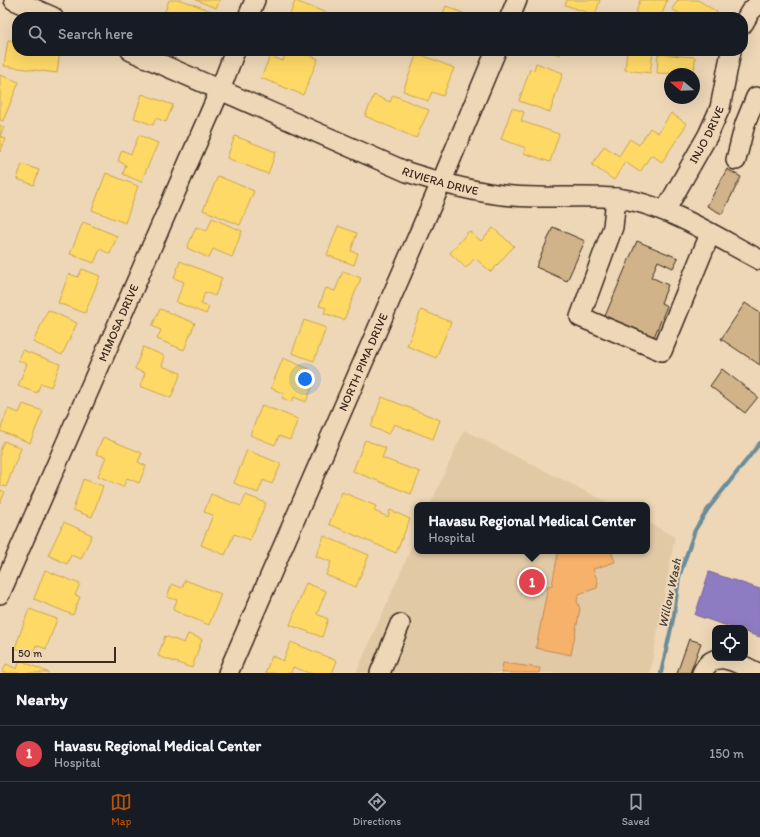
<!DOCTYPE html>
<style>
body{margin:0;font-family:Itim,sans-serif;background:#20242c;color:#f1f3f6}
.controls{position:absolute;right:12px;bottom:12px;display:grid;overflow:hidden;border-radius:8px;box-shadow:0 4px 16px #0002}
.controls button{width:36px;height:36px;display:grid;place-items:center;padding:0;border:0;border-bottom:1px solid #363941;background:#171b24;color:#f1f3f6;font:20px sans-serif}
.compass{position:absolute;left:664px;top:68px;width:36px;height:36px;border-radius:50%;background:#171b24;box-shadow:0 4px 16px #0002;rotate:289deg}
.scale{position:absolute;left:12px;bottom:10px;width:104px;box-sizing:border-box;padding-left:4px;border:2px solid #3b2a1e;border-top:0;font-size:11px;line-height:14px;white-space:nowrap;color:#3b2a1e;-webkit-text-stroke:3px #eed7b7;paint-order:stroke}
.you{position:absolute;left:305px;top:379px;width:14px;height:14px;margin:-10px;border:3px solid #fff;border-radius:50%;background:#1a73e8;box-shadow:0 0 0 6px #1a73e833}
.badge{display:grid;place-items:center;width:26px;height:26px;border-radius:50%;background:#b45309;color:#fff;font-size:13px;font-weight:700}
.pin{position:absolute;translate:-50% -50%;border:2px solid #fff;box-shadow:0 1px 4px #0006}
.popup{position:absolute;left:414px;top:502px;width:236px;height:52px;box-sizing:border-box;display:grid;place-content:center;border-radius:8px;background:#171b24;filter:drop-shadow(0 1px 3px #0005);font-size:13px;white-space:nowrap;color:#9ea1a6}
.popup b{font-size:15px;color:#f1f3f6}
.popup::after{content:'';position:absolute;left:50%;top:100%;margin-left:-8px;border:8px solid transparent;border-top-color:#171b24}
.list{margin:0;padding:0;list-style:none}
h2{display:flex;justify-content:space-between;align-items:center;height:52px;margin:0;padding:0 16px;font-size:17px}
h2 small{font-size:13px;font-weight:400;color:#9ea1a6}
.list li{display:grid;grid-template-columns:26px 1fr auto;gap:12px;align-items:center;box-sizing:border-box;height:56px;padding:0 16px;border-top:1px solid #363941}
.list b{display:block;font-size:15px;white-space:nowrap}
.list p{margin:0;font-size:13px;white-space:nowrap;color:#9ea1a6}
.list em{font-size:13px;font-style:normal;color:#9ea1a6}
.icon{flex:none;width:22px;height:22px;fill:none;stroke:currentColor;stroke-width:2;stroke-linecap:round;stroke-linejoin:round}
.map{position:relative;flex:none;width:760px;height:673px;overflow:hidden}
.search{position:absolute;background:#171b24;box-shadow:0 4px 16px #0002;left:12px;right:12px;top:12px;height:44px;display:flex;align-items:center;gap:10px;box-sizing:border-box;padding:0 14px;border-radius:16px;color:#9ea1a6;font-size:15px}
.sheet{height:108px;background:#171b24}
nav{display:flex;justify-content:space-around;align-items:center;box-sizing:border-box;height:56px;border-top:1px solid #363941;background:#171b24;font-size:11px;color:#9ea1a6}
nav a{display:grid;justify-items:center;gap:2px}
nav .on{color:#b45309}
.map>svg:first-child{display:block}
</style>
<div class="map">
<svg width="760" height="673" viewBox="0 0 760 673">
<rect width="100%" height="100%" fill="#eed7b7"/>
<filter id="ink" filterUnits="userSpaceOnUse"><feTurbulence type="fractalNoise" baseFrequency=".025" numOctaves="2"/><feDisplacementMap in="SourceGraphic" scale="8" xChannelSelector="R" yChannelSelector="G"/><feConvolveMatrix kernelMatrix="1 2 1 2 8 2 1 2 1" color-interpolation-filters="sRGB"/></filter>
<g filter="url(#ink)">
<!-- built -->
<g fill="#e2c9a6">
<path d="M464 430 613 505H430Z"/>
<path d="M647 522 675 537 650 673H356L417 535V551H647Z"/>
</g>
<!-- homes -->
<g fill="#ffd966" stroke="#c4a450">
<path d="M169 0H182L214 12 212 17H163Z"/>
<path d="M196 0H220L216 8Z"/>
<path d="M567 0H600L595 15 565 5Z"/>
<path d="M640 0H667L661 17H646L636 13Z"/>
<path d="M678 0H698L717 12 714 17H685L672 9Z"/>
<path d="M295 1 327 13 326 17H289Z"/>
<path d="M446 6 472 17H434L435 13 442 16Z"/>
<path d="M8 40 17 41V51H60L57 73 4 66Z"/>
<path d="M286 51H298L318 59 303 95 261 78 270 56 283 61Z"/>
<path d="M549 51H562L560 55Z"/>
<path d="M627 51H653L650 73 625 70Z"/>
<path d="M417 53 454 68 443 96 432 92 428 101 403 91Z"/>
<path d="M658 54 695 57 694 74 657 73Z"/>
<path d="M536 63 563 73 550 112 519 101 530 69 534 70Z"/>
<path d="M0 75 19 82 3 121 0 120Z"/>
<path d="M142 94 173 105 166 122 156 118 153 125 134 118Z"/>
<path d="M374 95 390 102 393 95 429 110 416 138 365 116Z"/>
<path d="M512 108 524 112 521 121 559 134 550 162 524 153 526 148 501 139Z"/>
<path d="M671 113 687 124 662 162 651 155 640 172 625 162 614 180 592 165 604 146 619 156 630 139 639 145 650 128 658 133Z"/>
<path d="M0 125 4 127 0 136 6 139 0 152Z"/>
<path d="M139 135 158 143 141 182 123 174 126 165 118 161 122 150 131 154Z"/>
<path d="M235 136 276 152 268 174 227 158Z"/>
<path d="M22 164 39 170 34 185 17 179Z"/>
<path d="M106 173 138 186 125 223 92 210Z"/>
<path d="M218 176 254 191 240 225 203 210Z"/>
<path d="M212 218 242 231 232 257 213 249 209 258 187 248 196 227 207 231Z"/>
<path d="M83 222 117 236 110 254 100 249 94 263 70 254Z"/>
<path d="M338 226 357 233 351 251 358 253 354 265 327 255Z"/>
<path d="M493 228 514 246 491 272 475 258 466 268 450 253 469 231 481 241Z"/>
<path d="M180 261 222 278 215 296 205 292 201 304 209 307 206 314 176 302 184 282 174 278Z"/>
<path d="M82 269 100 276 85 313 58 303 69 274 78 277Z"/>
<path d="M343 271 361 278 344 320 324 313 326 308 319 306 326 288 335 291Z"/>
<path d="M160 309 195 323 184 350 157 339 161 330 152 326Z"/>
<path d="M48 310 77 323 62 355 33 342Z"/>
<path d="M421 310 451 322 436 358 407 346Z"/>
<path d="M304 320 326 328 314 361 292 353Z"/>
<path d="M143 347 165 356 162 366 181 373 171 398 140 386 145 373 135 369Z"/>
<path d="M22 350 60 364 51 387 41 383 37 393 18 386 27 364 18 360Z"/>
<path d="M283 358 309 369 305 379 314 382 306 402 294 397 292 402 282 398 284 394 271 388Z"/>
<path d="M382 397 440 420 433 439 394 424 389 434 371 427Z"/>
<path d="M23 404 43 411 30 443 0 431 8 409 19 413Z"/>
<path d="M262 405 298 419 290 440 279 436 275 445 250 435Z"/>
<path d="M103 437 142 453 138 462 146 466 139 483 127 478 123 487 98 476 106 457 96 454Z"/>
<path d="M365 440 386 448 382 458 420 472 411 494 353 471Z"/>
<path d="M4 441 21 448 6 487 0 485V450Z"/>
<path d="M247 450 281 464 272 484 263 480 258 493 234 483Z"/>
<path d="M83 479 103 486 92 517 73 510Z"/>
<path d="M0 490 5 492 0 503Z"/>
<path d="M342 492 376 506 374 511 388 517 390 510 410 519 396 553 329 524Z"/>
<path d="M211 494 241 506 246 495 266 503 250 540 234 534 225 555 201 545 213 515 204 512Z"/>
<path d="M64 522 92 535 81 559 71 555 67 564 48 555Z"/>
<path d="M324 536 369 555 356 587 326 575 331 562 316 556Z"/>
<path d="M45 570 80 584 75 595 80 597 73 615 34 599Z"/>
<path d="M185 580 221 594 209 625 173 610 177 600 167 597 172 584 182 588Z"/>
<path d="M306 583 326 591 317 614 328 619 322 637 290 625Z"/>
<path d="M29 609 57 619 46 649 36 645 33 654 15 648Z"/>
<path d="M188 634 202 639 192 668 158 656 165 636 184 643Z"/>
<path d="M291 642 337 661 332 673H309L293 667 291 673H265L272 656 283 661Z"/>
<path d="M20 660 49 673H2L6 664 17 669Z"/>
</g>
<!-- offices -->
<path fill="#8e7cc3" stroke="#756392" d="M709 572 760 589V637L745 632V628H733L695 615Z"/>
<!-- health -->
<g fill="#f6b26b" stroke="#be8954">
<path d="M565 551H611L615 562 593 569 598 582 597 588 579 594 577 601 580 609 571 655 536 648 548 586 552 585 558 553Z"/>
<path d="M503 663 540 668 539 673H501Z"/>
</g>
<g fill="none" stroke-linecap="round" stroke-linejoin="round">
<!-- stream -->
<path stroke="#6a8c99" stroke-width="4" d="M661 673 674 615 679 577 695 530 708 509 760 443"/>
</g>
<!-- building -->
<g fill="#d0b388" stroke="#3b2a1e">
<path d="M727 169 741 177 722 214 707 206Z"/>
<path d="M553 227 585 241 567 281 536 267Z"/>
<path d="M637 241 678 258 673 268 658 261 651 277 668 285 661 303 667 306 654 337 605 316Z"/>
<path d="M745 303 760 313V365L721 339Z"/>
<path d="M722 369 758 397 745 413 710 386Z"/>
<path d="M689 639 701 643 690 673H677Z"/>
</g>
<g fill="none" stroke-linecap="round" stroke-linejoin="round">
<!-- minor casing -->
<g stroke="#3b2a1e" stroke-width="22">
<g id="minor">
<path d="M14 0 53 17"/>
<path d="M248 17 255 0"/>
<path d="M510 17 517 0"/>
<path d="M743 24 750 12 760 2"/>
<path id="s1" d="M131 51 407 172C442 183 476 193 513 196 547 199 582 195 616 198 664 203 718 238 760 260"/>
<path d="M736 160 745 124 756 97"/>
<path d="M616 198 613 227 580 317 662 351 710 234"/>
<path id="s2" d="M665 211 708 135 720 108 731 51"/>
<path id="s3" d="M0 594 220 90 235 51"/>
<path id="s4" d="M228 673 441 183 496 51"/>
<path d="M380 673 400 624"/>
<path d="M702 673C715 646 738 664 758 673"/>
</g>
</g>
<!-- minor -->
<use href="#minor" stroke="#eed7b7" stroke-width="19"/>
</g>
</g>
<g text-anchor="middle" stroke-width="4" stroke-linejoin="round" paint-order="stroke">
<!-- street labels -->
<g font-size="12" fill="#3b2a1e" stroke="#eed7b7">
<text dy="4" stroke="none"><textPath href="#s2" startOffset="87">INJO DRIVE</textPath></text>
<text dy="4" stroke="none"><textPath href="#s1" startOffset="336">RIVIERA DRIVE</textPath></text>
<text dy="4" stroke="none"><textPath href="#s3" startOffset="296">MIMOSA DRIVE</textPath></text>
<text dy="4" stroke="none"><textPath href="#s4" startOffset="339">NORTH PIMA DRIVE</textPath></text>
</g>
<!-- water labels -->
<g font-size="13" font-style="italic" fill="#47423d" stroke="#eed7b7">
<text transform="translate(669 593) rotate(-78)" y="5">Willow Wash</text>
</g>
</g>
</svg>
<div class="controls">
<button><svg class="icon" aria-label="locate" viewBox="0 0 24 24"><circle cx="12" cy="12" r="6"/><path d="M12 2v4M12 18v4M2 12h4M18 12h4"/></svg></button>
</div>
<svg class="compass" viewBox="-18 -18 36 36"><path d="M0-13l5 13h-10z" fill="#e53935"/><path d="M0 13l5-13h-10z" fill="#9ea1a6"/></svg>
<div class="scale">50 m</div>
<div class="you"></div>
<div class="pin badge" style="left:532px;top:582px;background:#e0444e">1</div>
<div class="popup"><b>Havasu Regional Medical Center</b>Hospital</div>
<div class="search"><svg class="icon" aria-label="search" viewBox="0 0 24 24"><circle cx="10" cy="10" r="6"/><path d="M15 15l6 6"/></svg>Search here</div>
</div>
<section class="sheet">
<h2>Nearby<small></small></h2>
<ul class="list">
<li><span class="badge" style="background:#e0444e">1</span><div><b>Havasu Regional Medical Center</b><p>Hospital</p></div><em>150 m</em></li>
</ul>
</section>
<nav>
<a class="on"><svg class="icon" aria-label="map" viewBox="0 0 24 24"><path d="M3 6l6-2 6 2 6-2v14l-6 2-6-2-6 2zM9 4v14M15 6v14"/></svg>Map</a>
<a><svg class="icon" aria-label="directions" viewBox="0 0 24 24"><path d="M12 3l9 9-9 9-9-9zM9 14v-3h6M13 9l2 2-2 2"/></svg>Directions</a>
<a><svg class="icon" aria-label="saved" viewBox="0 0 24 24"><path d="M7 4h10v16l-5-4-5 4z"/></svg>Saved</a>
</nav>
